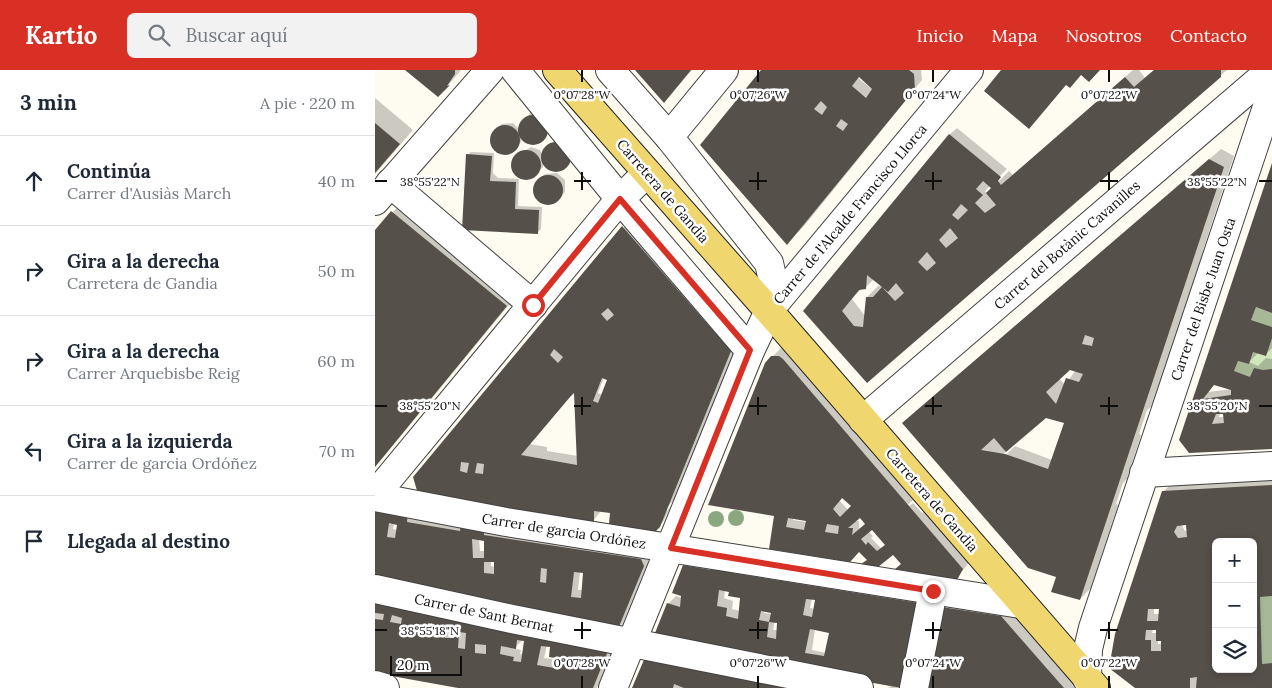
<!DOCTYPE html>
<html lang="es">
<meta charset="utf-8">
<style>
body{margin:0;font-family:Lora,serif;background:#f2f2f3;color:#1f2937}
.controls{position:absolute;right:15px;bottom:15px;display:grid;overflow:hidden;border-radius:8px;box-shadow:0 2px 8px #0003}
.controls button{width:45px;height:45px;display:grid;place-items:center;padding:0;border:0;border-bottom:1px solid #e0e1e3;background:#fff;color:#1f2937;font:25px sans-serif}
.scale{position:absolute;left:15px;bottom:12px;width:72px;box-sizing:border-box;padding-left:5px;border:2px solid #0e0e0e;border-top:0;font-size:14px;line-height:18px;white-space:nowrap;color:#0e0e0e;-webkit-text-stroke:4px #fff;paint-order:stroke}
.stop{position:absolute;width:15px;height:15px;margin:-11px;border:4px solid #d93025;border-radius:50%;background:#fff}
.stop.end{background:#d93025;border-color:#fff;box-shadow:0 1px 5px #0008}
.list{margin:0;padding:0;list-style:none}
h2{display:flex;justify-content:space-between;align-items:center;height:65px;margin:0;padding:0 20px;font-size:21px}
h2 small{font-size:16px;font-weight:400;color:#747a83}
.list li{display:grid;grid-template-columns:32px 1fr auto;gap:15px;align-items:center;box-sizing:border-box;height:90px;padding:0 20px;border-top:1px solid #e0e1e3}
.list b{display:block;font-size:19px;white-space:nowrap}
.list p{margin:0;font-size:16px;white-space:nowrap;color:#747a83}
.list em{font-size:16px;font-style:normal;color:#747a83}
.icon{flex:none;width:28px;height:28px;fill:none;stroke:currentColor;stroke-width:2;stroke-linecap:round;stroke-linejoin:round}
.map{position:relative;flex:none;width:897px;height:618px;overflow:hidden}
header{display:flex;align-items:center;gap:30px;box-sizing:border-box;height:70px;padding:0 25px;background:#d93025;color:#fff}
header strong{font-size:24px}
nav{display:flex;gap:28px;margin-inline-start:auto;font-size:18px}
.search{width:350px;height:45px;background:#f2f2f3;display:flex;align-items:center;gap:12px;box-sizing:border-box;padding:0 18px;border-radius:8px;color:#747a83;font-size:19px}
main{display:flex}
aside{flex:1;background:#fff}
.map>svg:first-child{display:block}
</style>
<header>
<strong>Kartio</strong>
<div class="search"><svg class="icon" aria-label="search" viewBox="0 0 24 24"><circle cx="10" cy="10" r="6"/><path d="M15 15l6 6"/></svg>Buscar aquí</div>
<nav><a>Inicio</a><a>Mapa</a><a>Nosotros</a><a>Contacto</a></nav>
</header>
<main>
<aside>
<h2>3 min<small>A pie · 220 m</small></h2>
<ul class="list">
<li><svg class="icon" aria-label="ahead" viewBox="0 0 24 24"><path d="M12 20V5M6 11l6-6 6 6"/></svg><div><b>Continúa</b><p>Carrer d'Ausiàs March</p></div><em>40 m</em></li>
<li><svg class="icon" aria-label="right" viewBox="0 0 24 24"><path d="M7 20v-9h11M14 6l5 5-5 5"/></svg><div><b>Gira a la derecha</b><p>Carretera de Gandia</p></div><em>50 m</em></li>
<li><svg class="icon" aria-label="right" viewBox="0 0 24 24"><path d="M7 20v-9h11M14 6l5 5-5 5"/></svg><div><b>Gira a la derecha</b><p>Carrer Arquebisbe Reig</p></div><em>60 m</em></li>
<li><svg class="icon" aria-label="left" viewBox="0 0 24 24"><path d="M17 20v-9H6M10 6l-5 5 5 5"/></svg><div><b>Gira a la izquierda</b><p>Carrer de garcia Ordóñez</p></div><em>70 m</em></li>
<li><svg class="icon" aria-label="arrive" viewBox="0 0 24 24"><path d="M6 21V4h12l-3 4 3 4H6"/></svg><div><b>Llegada al destino</b></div></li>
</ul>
</aside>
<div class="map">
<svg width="897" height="618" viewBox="0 0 897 618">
<rect width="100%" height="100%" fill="#fefcf1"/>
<!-- green -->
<g fill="#d0e7bc">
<path d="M881 237 897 243V257L876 250Z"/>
<path d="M897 268V299L875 307 859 301 863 291 874 294 878 282Z"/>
<path d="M897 526V593L887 594 885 527Z"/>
</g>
<!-- shadow -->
<g fill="#0003" fill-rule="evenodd">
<path d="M32 0H86L71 18Z"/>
<path d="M262 0H317L289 32Z"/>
<path d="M388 0H546L547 10 430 155 412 173ZM484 6 499 18 498 20 483 8Z"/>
<path d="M758 0H764L770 8 779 0H852L492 311 430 240 574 65 582 58 632 99 610 121 612 123 634 101 638 105ZM499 209 508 216H503L492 227 490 246 477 229 486 219 490 218Z"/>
<path d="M0 28 38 60 0 104Z"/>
<path d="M167 42 175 61 162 73H156L147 66 146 72 133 84H127L117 76 118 63 127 54 138 53 144 59 155 43Z"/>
<path d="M185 69 200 83 190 97 179 100 169 92 168 97 155 108 143 106 139 101 137 94 141 86 156 77 165 80 168 86 170 79Z"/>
<path d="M846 79 859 86 828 180 830 181 776 337 772 340 764 364 766 365 752 409 748 413 741 434 743 435 716 518 705 529 682 507 540 343ZM695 299 700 301 690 315 684 308ZM679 340 690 352 677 390 640 376 631 385H627Z"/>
<path d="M96 82 119 83 118 103 123 108 144 109 143 136 167 137 166 159 162 163 88 158 92 85Z"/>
<path d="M897 96V278L891 284 884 282 874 292 883 296 891 288 897 289V377L806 370ZM839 313 857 319 833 322ZM850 341V347H844L845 343Z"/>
<path d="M182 103 190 110V122L182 131 170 134 160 126 159 119 170 104Z"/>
<path d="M28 131 142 225 0 397V162Z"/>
<path d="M259 146 366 270 303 426 287 442 289 444 296 436 288 452 281 460 236 442 226 441 218 451 44 423 159 263ZM229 307 233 311 228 325 223 323ZM200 321 203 386 172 381V377L155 374Z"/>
<path d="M408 276 541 427 533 435 534 436 538 433 547 443 551 440 595 491 582 508 527 494 518 483 493 490 485 481 395 478 401 445 391 293ZM468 427 477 436 473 440 465 431ZM485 447 491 454 484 459V451H480ZM418 448 433 450 432 452 418 450ZM498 459 511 474 506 478 496 468 498 466 494 462Z"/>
<path d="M897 405V476L878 472H841V599H878V480L897 479V618H762L788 422 796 414ZM812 452 813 461H810L806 454ZM779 538H787L785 544H779ZM778 559H783V563H777ZM783 570H787V574H783Z"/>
<path d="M0 431 276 485 248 553 241 561 0 512ZM19 453 24 454 22 460 18 459ZM104 469 110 470V481H105ZM116 491H121L120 497 116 496ZM205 502H209L208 520H203Z"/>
<path d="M316 488 554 522 526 618H514L516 616 310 577 293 534 301 526 307 528 309 496ZM350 520 367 527 365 541 357 539 358 531 349 528ZM437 528 442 529 440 539 435 538ZM389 541H397V544L389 543ZM400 551 404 552 402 560H398ZM440 559 455 562 451 583 437 580Z"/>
<path d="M0 516 240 573 222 618H89L0 602ZM148 570H150L149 584H145L146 580 139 578ZM172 575 188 585 186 596 177 593 178 589 169 588Z"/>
<path d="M581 524 640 533 679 577 678 589 703 618H550L567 538Z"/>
<path d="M274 584 472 618H259Z"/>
</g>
<!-- building -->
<g fill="#56504b" fill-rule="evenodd">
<path d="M30 0H80V4L72 16 75 15 63 27Z"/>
<path d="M260 0H316L289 33Z"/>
<path d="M386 0H534L539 4 540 19 412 175 325 75ZM484 7 497 19 491 28 477 16ZM446 31 452 37 447 45 439 39ZM466 49 473 54 468 61 461 56Z"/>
<path d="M626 0H725L714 12 706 5 695 18 691 15 654 59 609 21Z"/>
<path d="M779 0H846V7L492 313 428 241 574 64 626 107 623 111 626 115 750 7 759 17ZM608 111 616 118 611 123 621 135 610 143 600 133 608 125 601 119ZM586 134 593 140 583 150 577 145ZM575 158 583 168 571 178 564 170ZM552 182 561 193 552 201 543 192ZM492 205 507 217 498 227H491L488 257 479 256 467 241 484 220 491 219ZM521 213 529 223 520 231 507 217 513 222Z"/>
<circle cx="158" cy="60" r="15"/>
<path d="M0 53 25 74 0 103Z"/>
<circle cx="130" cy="70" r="15"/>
<circle cx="181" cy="87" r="15"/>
<circle cx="151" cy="95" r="15"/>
<path d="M91 84 117 86 115 111 141 112 140 139 164 140 163 164 87 160Z"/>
<path d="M834 89 849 97 705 530 676 522 681 507 653 498 527 353ZM710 265 719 268 717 276 707 274ZM695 300 708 304 704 312 691 308 681 334 671 322ZM671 348 689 353 673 399 630 384 606 380 619 368 631 382Z"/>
<path d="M897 93V243L881 237 876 250 897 257V268L891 286 878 282 874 294 863 291 859 301 875 307 879 298 888 300 897 299V379L814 383 804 370ZM839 315 856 320V325L828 329ZM841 344H848L849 353 837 354Z"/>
<circle cx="173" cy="120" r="15"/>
<path d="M16 141 132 236 0 397V160Z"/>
<path d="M247 156 356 281 285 457 281 461H276L234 454 235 443 219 441V452L43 424 38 407ZM233 238 239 245 232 251 226 244ZM179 279 188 287 183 293 175 285ZM227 308 232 310 223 333 218 331ZM199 323 202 395 146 385 195 327ZM86 392 94 393 92 403 85 401ZM102 393 109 394 108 404 100 403Z"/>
<path d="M396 286H404L408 289 588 499 582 510 520 499 526 494 518 485 503 497 486 494 492 490 484 482 475 492 394 479 399 446 333 435 390 293ZM467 428 476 436 465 447 458 439ZM413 448 431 451 429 460 411 457ZM485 448 490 454 477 465 478 458H473ZM452 454 464 456 463 464 450 462ZM497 460 510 475 502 481 493 472 491 475 486 469Z"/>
<path d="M897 415V526L885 527 887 594 897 593V618H821L822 607 815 608V618H760L734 598 740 564 787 421ZM811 455 812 467 803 468 799 462 802 456ZM841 472H878V599H841ZM773 539H784L783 551H772ZM771 560H781V571H786V581H776V570H770Z"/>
<path d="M0 434 33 441 32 452 85 461 86 453 109 456V465L266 489 269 496 243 559 0 513ZM14 453 22 455 20 468 12 467ZM97 469 109 471V488H98ZM109 492H119V504L109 503ZM166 498 172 499 171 513 165 512ZM199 502 208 503 206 528 196 527Z"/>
<path d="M337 494 359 497 358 503 544 533 527 618 430 601 278 568 292 533 305 537 306 526 297 523 308 495 336 500ZM344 520 354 522 353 526 365 528 363 549 351 546 352 538 342 536ZM431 529 440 530 437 547 428 545ZM386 541 396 543 394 552 402 553 401 569 392 567 394 552 384 550ZM435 559 454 563 449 586 430 583Z"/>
<path d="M0 525 233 581 218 618H83L0 603V549L8 550 9 544 0 543ZM17 545 27 548 26 554 15 552ZM53 553 80 561 79 568H70V566L52 562ZM84 562 91 563 90 579 83 578ZM142 570 149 571 146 592 138 591 139 587 125 584 126 576 141 579ZM100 574 111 575V584L100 583ZM166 576 175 577 174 587 186 589 185 599 162 595Z"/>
<path d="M566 537 626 546 689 618H549Z"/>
<path d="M271 585 448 618H309L299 614 298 618H257Z"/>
</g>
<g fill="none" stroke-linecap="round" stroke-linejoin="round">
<!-- minor casing -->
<g stroke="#414141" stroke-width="30">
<g id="minor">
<path d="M140 0 245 129 375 281"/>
<path d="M235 0 294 67 394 193 400 219 394 241 375 281 238 618"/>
<path d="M294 67 349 0"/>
<path d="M15 113 158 235"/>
<path d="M0 131 115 0"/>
<path d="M395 239 594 0"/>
<path d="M488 350 896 0"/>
<path d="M769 403 897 396"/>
<path d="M0 425 245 129 272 103"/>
<path d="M0 427 131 452 646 534"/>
<path d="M0 519 137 549 484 618"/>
<path d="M712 609 713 579 718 558 897 22"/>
<path d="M0 615 10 618"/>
<path d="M539 618 558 521"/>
</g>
</g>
<!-- major casing -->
<g stroke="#1f1f1f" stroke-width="30">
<path id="major" d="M182 0 394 241 721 618"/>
</g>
<!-- minor -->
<use href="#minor" stroke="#fff" stroke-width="28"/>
<!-- major -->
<use href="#major" stroke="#efd66f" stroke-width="28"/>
</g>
<!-- trees -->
<g fill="#8ba77f">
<circle cx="361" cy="448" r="8"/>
<circle cx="341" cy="449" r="8"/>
</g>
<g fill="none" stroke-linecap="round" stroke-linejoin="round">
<!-- route -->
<path stroke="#d93025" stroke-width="6" d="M158 235 245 129 375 280 296 478 558 521"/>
</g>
<!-- ticks -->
<path fill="none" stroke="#0e0e0e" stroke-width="2" d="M207 0V12M383 0V12M558 0V12M734 0V12M207 102V120M383 102V120M558 102V120M734 102V120M0 111H12M199 111H216M374 111H392M550 111H567M725 111H743M884 111H897M207 327V345M383 327V345M558 327V345M734 327V345M0 336H12M199 336H216M374 336H392M550 336H567M725 336H743M884 336H897M207 552V569M383 552V569M558 552V569M734 552V569M0 560H12M199 560H216M374 560H392M550 560H567M725 560H743M207 606V618M383 606V618M558 606V618M734 606V618"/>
<g text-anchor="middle" stroke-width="5" stroke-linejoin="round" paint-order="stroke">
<!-- street labels -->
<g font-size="14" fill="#0e0e0e" stroke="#fff">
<text transform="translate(288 121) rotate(49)" y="5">Carretera de Gandia</text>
<text transform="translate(475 144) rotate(-50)" y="5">Carrer de l'Alcalde Francisco Llorca</text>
<text transform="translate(692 175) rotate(-41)" y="5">Carrer del Botànic Cavanilles</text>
<text transform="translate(828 229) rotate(-71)" y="5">Carrer del Bisbe Juan Osta</text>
<text transform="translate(557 430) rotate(49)" y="5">Carretera de Gandia</text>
<text transform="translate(189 461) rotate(9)" y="5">Carrer de garcia Ordóñez</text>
<text transform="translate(109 543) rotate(12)" y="5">Carrer de Sant Bernat</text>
</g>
</g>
<g font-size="12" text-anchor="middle" fill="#0e0e0e" stroke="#fff" stroke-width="5" stroke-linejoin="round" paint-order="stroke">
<text x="207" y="29">0°07'28"W</text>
<text x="383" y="29">0°07'26"W</text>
<text x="558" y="29">0°07'24"W</text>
<text x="734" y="29">0°07'22"W</text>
<text x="55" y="116">38°55'22"N</text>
<text x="842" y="116">38°55'22"N</text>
<text x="55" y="340">38°55'20"N</text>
<text x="842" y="340">38°55'20"N</text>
<text x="55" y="565">38°55'18"N</text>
<text x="207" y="597">0°07'28"W</text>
<text x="383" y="597">0°07'26"W</text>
<text x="558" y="597">0°07'24"W</text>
<text x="734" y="597">0°07'22"W</text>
</g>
</svg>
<div class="controls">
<button>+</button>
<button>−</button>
<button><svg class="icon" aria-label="layers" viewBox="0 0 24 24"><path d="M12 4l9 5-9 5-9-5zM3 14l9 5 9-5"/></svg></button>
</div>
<div class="scale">20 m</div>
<div class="stop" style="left:158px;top:235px"></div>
<div class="stop end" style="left:558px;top:521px"></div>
</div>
</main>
